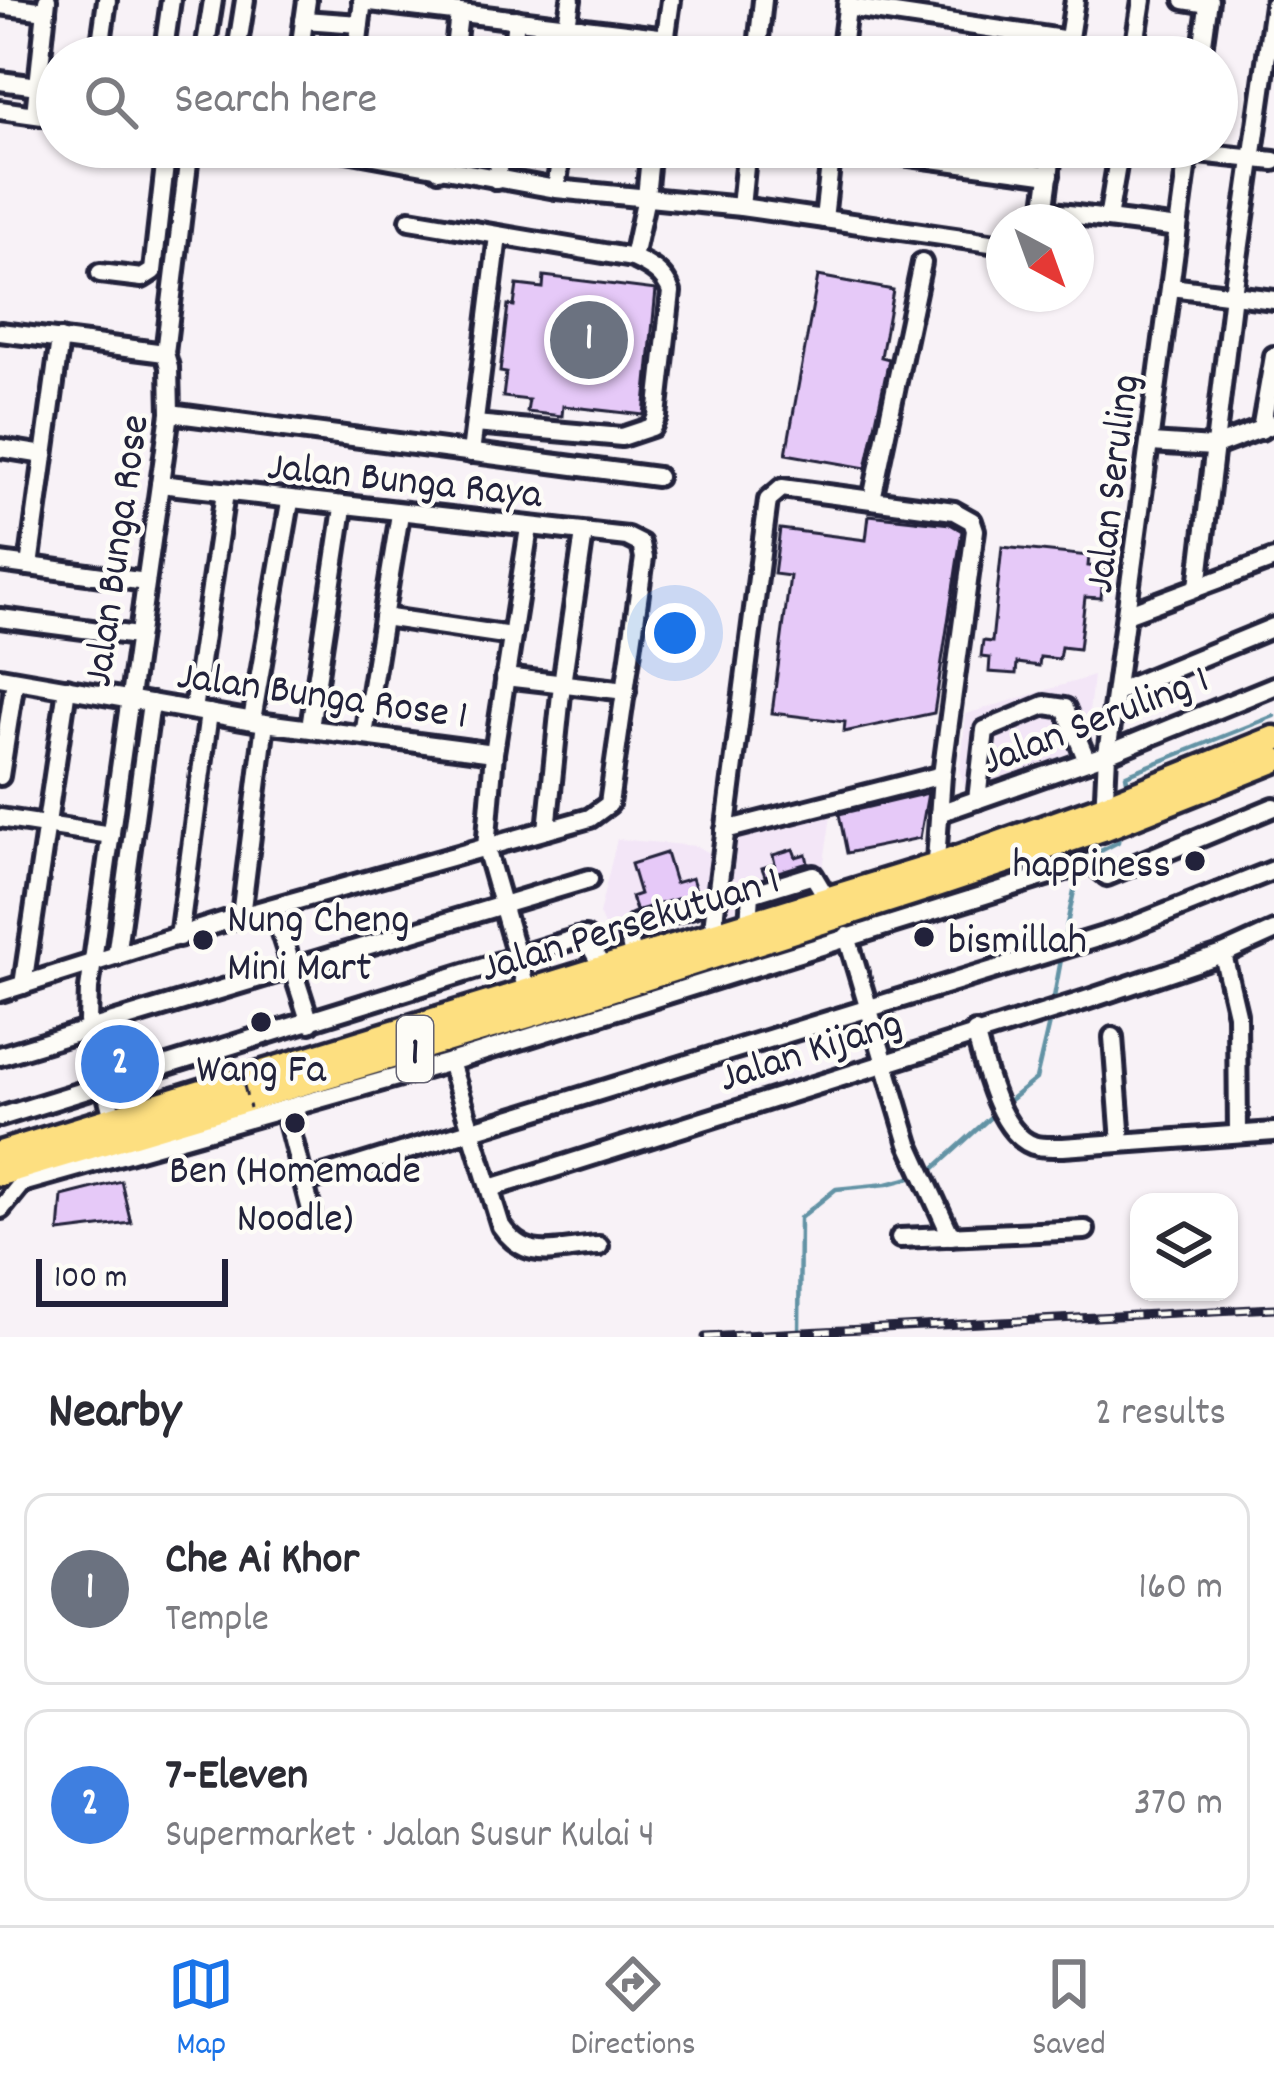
<!DOCTYPE html>
<meta charset="utf-8">
<style>
body{margin:0;font-family:Dekko,sans-serif;background:#f2f2f3;color:#2b2b33}
.controls{position:absolute;right:36px;bottom:36px;display:grid;overflow:hidden;border-radius:24px;box-shadow:0 3px 9px #0004}
.controls button{width:108px;height:108px;display:grid;place-items:center;padding:0;border:0;border-bottom:3px solid #e1e1e2;background:#fff;color:#2b2b33;font:60px sans-serif}
.compass{position:absolute;left:986px;top:204px;width:108px;height:108px;border-radius:50%;background:#fff;box-shadow:0 3px 9px #0004;rotate:139deg}
.scale{position:absolute;left:36px;bottom:30px;width:192px;box-sizing:border-box;padding-left:12px;border:6px solid #22223b;border-top:0;font-size:33px;line-height:42px;white-space:nowrap;color:#22223b;-webkit-text-stroke:9px #fdfcf7;paint-order:stroke}
.you{position:absolute;left:675px;top:633px;width:42px;height:42px;margin:-30px;border:9px solid #fff;border-radius:50%;background:#1a73e8;box-shadow:0 0 0 18px #1a73e833}
.badge{display:grid;place-items:center;width:78px;height:78px;border-radius:50%;background:#1a73e8;color:#fff;font-size:39px;font-weight:700}
.pin{position:absolute;translate:-50% -50%;border:6px solid #fff;box-shadow:0 3px 12px #0006}
.list{margin:0;padding:0;list-style:none}
h2{display:flex;justify-content:space-between;align-items:center;height:156px;margin:0;padding:0 48px;font-size:51px}
h2 small{font-size:39px;font-weight:400;color:#7c7c81}
.list li{display:grid;grid-template-columns:78px 1fr auto;gap:36px;align-items:center;box-sizing:border-box;height:192px;margin:0 24px 24px;padding:0 24px;border:3px solid #e1e1e2;border-radius:24px}
.list b{display:block;font-size:45px;white-space:nowrap}
.list p{margin:0;font-size:39px;white-space:nowrap;color:#7c7c81}
.list em{font-size:39px;font-style:normal;color:#7c7c81}
.icon{flex:none;width:66px;height:66px;fill:none;stroke:currentColor;stroke-width:2;stroke-linecap:round;stroke-linejoin:round}
.map{position:relative;flex:none;width:1274px;height:1337px;overflow:hidden}
.search{position:absolute;background:#fff;box-shadow:0 3px 9px #0004;left:36px;right:36px;top:36px;height:132px;display:flex;align-items:center;gap:30px;box-sizing:border-box;padding:0 42px;border-radius:66px;color:#7c7c81;font-size:45px}
.sheet{height:588px;background:#fff}
nav{display:flex;justify-content:space-around;align-items:center;box-sizing:border-box;height:168px;border-top:3px solid #e1e1e2;background:#fff;font-size:33px;color:#7c7c81}
nav a{display:grid;justify-items:center;gap:6px}
nav .on{color:#1a73e8}
.map>svg:first-child{display:block}
</style>
<div class="map">
<svg width="1274" height="1337" viewBox="0 0 1274 1337">
<rect width="100%" height="100%" fill="#f8f2f7"/>
<filter id="ink" filterUnits="userSpaceOnUse"><feTurbulence type="fractalNoise" baseFrequency=".00833" numOctaves="2"/><feDisplacementMap in="SourceGraphic" scale="24" xChannelSelector="R" yChannelSelector="G"/><feConvolveMatrix kernelMatrix="1 2 1 2 8 2 1 2 1" color-interpolation-filters="sRGB"/></filter>
<g filter="url(#ink)">
<!-- built -->
<g fill="#f3e6f7">
<path d="M1093 676 1084 759 968 796 960 772 966 714Z"/>
<path d="M832 810 823 868 830 888 770 906 729 913 725 909 732 838Z"/>
<path d="M617 839 696 846 714 855 699 918 612 945 599 914Z"/>
</g>
<g fill="none" stroke-linecap="round" stroke-linejoin="round">
<!-- stream -->
<g stroke="#6393a5" stroke-width="4.5">
<path d="M1128 785 1126 775 1274 716"/>
<path d="M1091 856 1118 842 1119 836"/>
<path d="M1063 943 1078 872"/>
<path d="M1052 1008 1062 954"/>
<path d="M1005 1104 1036 1079 1050 1019"/>
<path d="M929 1173 996 1112"/>
<path d="M799 1337 800 1218 836 1189 887 1184 918 1176"/>
</g>
</g>
<!-- building -->
<g fill="#e6c9f8" stroke="#22223b" stroke-width="3">
<path d="M544 276 656 290 644 415 563 406 562 416 527 412 529 400 503 397 506 373 500 372 508 305 514 306 517 285 543 288Z"/>
<path d="M818 276 893 290 881 357 889 359 866 468 786 454Z"/>
<path d="M869 515 950 524 962 531 934 713 844 732 845 722 772 713 790 576 774 574 780 529 866 540Z"/>
<path d="M1002 547 1089 556 1088 566 1104 568 1101 598 1085 597 1079 649 1061 647 1059 659 1040 657 1039 666 1017 663 1016 674 989 672 990 658 981 657 983 641 992 642Z"/>
<path d="M928 793 920 838 847 853 839 814Z"/>
<path d="M793 849 796 857 806 854 808 863 765 876 762 868 775 864 773 855Z"/>
<path d="M666 853 675 883 692 878 697 893 636 911 631 897 640 894 631 864Z"/>
<path d="M121 1181 131 1223 59 1232 62 1196Z"/>
</g>
<g fill="none" stroke-linecap="round" stroke-linejoin="round">
<!-- minor casing -->
<g stroke="#22223b" stroke-width="26">
<g id="minor">
<path d="M1184 0 1208 4"/>
<path d="M362 1 667 38"/>
<path d="M0 5 46 11"/>
<path d="M847 7 1069 40"/>
<path d="M304 20 360 24"/>
<path d="M567 25 571 0"/>
<path d="M99 57 107 0"/>
<path d="M163 57 171 0"/>
<path d="M204 57 213 0"/>
<path d="M236 57 245 0"/>
<path d="M299 57 307 0"/>
<path d="M356 57 363 0"/>
<path d="M454 57 459 14"/>
<path d="M512 57 516 19"/>
<path d="M575 57 580 27"/>
<path d="M663 57 671 0"/>
<path d="M757 57 763 0"/>
<path d="M841 57 848 0"/>
<path d="M1066 57 1075 0"/>
<path d="M1133 57 1142 0"/>
<path d="M1201 57 1209 0"/>
<path d="M0 81 38 86"/>
<path d="M0 110 57 118"/>
<path d="M35 114 47 0"/>
<path d="M325 147 556 189 741 207 1004 245"/>
<path d="M843 147 1050 175"/>
<path d="M1189 152 1274 161"/>
<path d="M439 170 442 147"/>
<path d="M497 180 501 147"/>
<path d="M556 189 562 147"/>
<path d="M741 207 747 147"/>
<path d="M1045 211 1178 228"/>
<path d="M824 219 832 147"/>
<path d="M1108 219 1120 147"/>
<path d="M410 220 633 258 646 197 651 147"/>
<path d="M1043 221 1053 147"/>
<path d="M100 273 142 278 153 271 167 147"/>
<path d="M1171 287 1274 300"/>
<path d="M0 332 165 353"/>
<path d="M170 413 657 477"/>
<path d="M475 424 622 437 652 427 657 416 671 292C665 274 650 266 633 258"/>
<path d="M1261 430 1274 356"/>
<path d="M1151 443 1213 447 1274 424"/>
<path d="M0 448 44 455"/>
<path d="M471 453 498 236"/>
<path d="M872 499 922 263"/>
<path d="M0 562 146 582"/>
<path d="M29 566 60 339"/>
<path d="M1198 587 1233 294 1274 5"/>
<path d="M1129 613 1274 559"/>
<path d="M383 617 511 636"/>
<path d="M0 618 137 636"/>
<path d="M0 677 265 723 494 753"/>
<path d="M505 677 626 691"/>
<path d="M1116 692 1274 627"/>
<path d="M193 710 225 493"/>
<path d="M252 720 290 502"/>
<path d="M310 728 343 508"/>
<path d="M364 735 400 514"/>
<path d="M0 776 15 680"/>
<path d="M977 800 985 730 1045 705 1065 708 1087 761"/>
<path d="M939 813 1107 754 1274 686"/>
<path d="M1104 815 1107 754 1189 147"/>
<path d="M0 818 111 835"/>
<path d="M547 830 562 684 584 533"/>
<path d="M725 830 942 775"/>
<path d="M273 908 310 1023"/>
<path d="M241 916 265 723"/>
<path d="M749 924 751 894 813 875 828 900"/>
<path d="M847 936 909 1144 951 1236"/>
<path d="M179 937 209 713"/>
<path d="M711 943 768 500 782 488 954 511 972 521 975 530 942 775 935 875"/>
<path d="M1223 954 1237 1014 1238 1133"/>
<path d="M116 956 151 703"/>
<path d="M634 960 628 934 636 924 717 900"/>
<path d="M23 985 67 688"/>
<path d="M0 992 241 916 590 818 609 804 644 558 641 544 627 537 160 484"/>
<path d="M529 998 486 848 494 753 529 528"/>
<path d="M975 1032C984 1064 998 1132 1033 1145 1042 1148 1054 1147 1063 1147L1274 1132"/>
<path d="M1113 1037 1121 1142"/>
<path d="M0 1056 589 879"/>
<path d="M450 1062 501 1226C528 1265 557 1248 599 1246"/>
<path d="M285 1110 311 1210"/>
<path d="M0 1117 577 938 585 937 604 970"/>
<path d="M115 1126 88 1021 89 989 170 413 169 367 165 353 190 147"/>
<path d="M304 1182 1123 930 1274 870"/>
<path d="M491 1188 1086 1000 1223 954 1274 931"/>
<path d="M1 1209 22 1183 450 1062 1091 862 1107 876 1274 807"/>
<path d="M900 1238 1085 1230"/>
</g>
</g>
<!-- highway casing -->
<g stroke="#22223b" stroke-width="33">
<g id="highway">
<path d="M0 1154 937 866 1104 807 1274 739"/>
<path d="M0 1173 532 1014 934 885 1103 828 1274 760"/>
</g>
</g>
<!-- minor -->
<use href="#minor" stroke="#fdfcf7" stroke-width="16"/>
<!-- highway -->
<use href="#highway" stroke="#fddf80" stroke-width="24"/>
<!-- rail casing -->
<g stroke="#22223b" stroke-width="9">
<path id="rail" d="M705 1337 1274 1308"/>
</g>
<!-- rail -->
<use href="#rail" stroke="#fdfcf7" stroke-width="4.5" stroke-dasharray="14" stroke-linecap="butt"/>
<!-- path-bridge -->
<path stroke="#22223b" stroke-width="3" stroke-dasharray="12 9" stroke-linecap="butt" d="M238 1064 250 1108"/>
</g>
</g>
<!-- markers -->
<g fill="#22223b" stroke="#fdfcf7" stroke-width="4.5">
<circle cx="1195" cy="861" r="12"/>
<circle cx="924" cy="937" r="12"/>
<circle cx="203" cy="940" r="12"/>
<circle cx="261" cy="1022" r="12"/>
<circle cx="295" cy="1123" r="12"/>
</g>
<g text-anchor="middle" stroke-width="9" stroke-linejoin="round" paint-order="stroke">
<!-- shield labels -->
<rect fill="#fdfcf7" stroke="#646373" stroke-width="3" x="397" y="1016" width="36" height="66" rx="9"/>
<g font-size="39" font-weight="bold" fill="#22223b">
<text x="415" y="1063">1</text>
</g>
<!-- street labels -->
<g font-size="42" fill="#22223b" stroke="#fdfcf7">
<text transform="translate(405 477) rotate(6)" y="15">Jalan Bunga Raya</text>
<text transform="translate(1109 483) rotate(-83)" y="15">Jalan Seruling</text>
<text transform="translate(113 550) rotate(-82)" y="15">Jalan Bunga Rose</text>
<text transform="translate(323 692) rotate(8)" y="15">Jalan Bunga Rose 1</text>
<text transform="translate(1094 717) rotate(-21)" y="15">Jalan Seruling 1</text>
<text transform="translate(629 921) rotate(-17)" y="15">Jalan Persekutuan 1</text>
<text transform="translate(809 1047) rotate(-18)" y="15">Jalan Kijang</text>
</g>
<!-- poi labels -->
<g font-size="42" fill="#22223b" stroke="#fdfcf7" text-anchor="start">
<text x="1171" y="876" text-anchor="end">happiness</text>
<text x="227" y="931">Nung Cheng<tspan x="227" dy="48">Mini Mart</tspan></text>
<text x="948" y="952">bismillah</text>
<text x="261" y="1081" text-anchor="middle">Wang Fa</text>
<text x="295" y="1182" text-anchor="middle">Ben (Homemade<tspan x="295" dy="48">Noodle)</tspan></text>
</g>
</g>
</svg>
<div class="controls">
<button><svg class="icon" aria-label="layers" viewBox="0 0 24 24"><path d="M12 4l9 5-9 5-9-5zM3 14l9 5 9-5"/></svg></button>
</div>
<svg class="compass" viewBox="-18 -18 36 36"><path d="M0-13l5 13h-10z" fill="#e53935"/><path d="M0 13l5-13h-10z" fill="#7c7c81"/></svg>
<div class="scale">100 m</div>
<div class="you"></div>
<div class="pin badge" style="left:589px;top:340px;background:#6b7280">1</div>
<div class="pin badge" style="left:120px;top:1064px;background:#3f7fe0">2</div>
<div class="search"><svg class="icon" aria-label="search" viewBox="0 0 24 24"><circle cx="10" cy="10" r="6"/><path d="M15 15l6 6"/></svg>Search here</div>
</div>
<section class="sheet">
<h2>Nearby<small>2 results</small></h2>
<ul class="list">
<li><span class="badge" style="background:#6b7280">1</span><div><b>Che Ai Khor</b><p>Temple</p></div><em>160 m</em></li>
<li><span class="badge" style="background:#3f7fe0">2</span><div><b>7-Eleven</b><p>Supermarket · Jalan Susur Kulai 4</p></div><em>370 m</em></li>
</ul>
</section>
<nav>
<a class="on"><svg class="icon" aria-label="map" viewBox="0 0 24 24"><path d="M3 6l6-2 6 2 6-2v14l-6 2-6-2-6 2zM9 4v14M15 6v14"/></svg>Map</a>
<a><svg class="icon" aria-label="directions" viewBox="0 0 24 24"><path d="M12 3l9 9-9 9-9-9zM9 14v-3h6M13 9l2 2-2 2"/></svg>Directions</a>
<a><svg class="icon" aria-label="saved" viewBox="0 0 24 24"><path d="M7 4h10v16l-5-4-5 4z"/></svg>Saved</a>
</nav>
